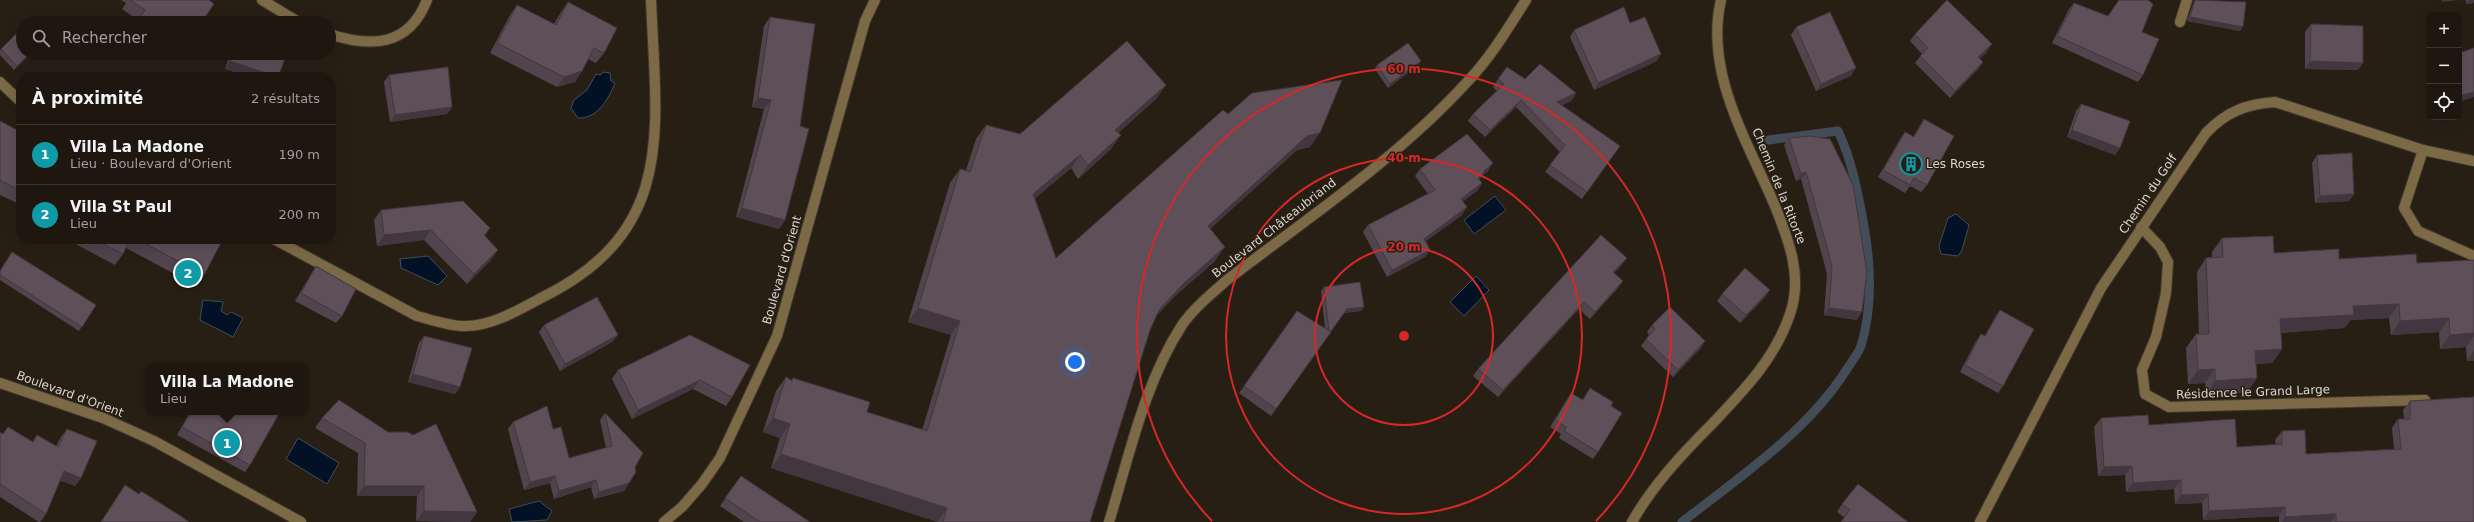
<!DOCTYPE html>
<html lang="fr">
<meta charset="utf-8">
<style>
body{margin:0;font-family:"DejaVu Sans",sans-serif;background:#2b241d;color:#f1f3f6}
.controls{position:absolute;right:12px;top:12px;display:grid;overflow:hidden;border-radius:8px;box-shadow:0 4px 16px #0002}
.controls button{width:36px;height:36px;display:grid;place-items:center;padding:0;border:0;border-bottom:1px solid #3c362f;background:#1e170f;color:#f1f3f6;font:20px sans-serif}
.you{position:absolute;left:1075px;top:362px;width:14px;height:14px;margin:-10px;border:3px solid #fff;border-radius:50%;background:#1a73e8;box-shadow:0 0 0 6px #1a73e833}
.badge{display:grid;place-items:center;width:26px;height:26px;border-radius:50%;background:#1a73e8;color:#fff;font-size:13px;font-weight:700}
.pin{position:absolute;translate:-50% -50%;border:2px solid #fff;box-shadow:0 1px 4px #0006}
.popup{position:absolute;left:146px;top:363px;width:162px;height:52px;box-sizing:border-box;display:grid;place-content:center;border-radius:8px;background:#1e170f;filter:drop-shadow(0 1px 3px #0005);font-size:13px;white-space:nowrap;color:#a19f9e}
.popup b{font-size:15px;color:#f1f3f6}
.popup::after{content:'';position:absolute;left:50%;top:100%;margin-left:-8px;border:8px solid transparent;border-top-color:#1e170f}
.list{margin:0;padding:0;list-style:none}
h2{display:flex;justify-content:space-between;align-items:center;height:52px;margin:0;padding:0 16px;font-size:17px}
h2 small{font-size:13px;font-weight:400;color:#a19f9e}
.list li{display:grid;grid-template-columns:26px 1fr auto;gap:12px;align-items:center;box-sizing:border-box;height:60px;padding:0 16px;border-top:1px solid #3c362f}
.list b{display:block;font-size:15px;white-space:nowrap}
.list p{margin:0;font-size:13px;white-space:nowrap;color:#a19f9e}
.list em{font-size:13px;font-style:normal;color:#a19f9e}
.icon{flex:none;width:22px;height:22px;fill:none;stroke:currentColor;stroke-width:2;stroke-linecap:round;stroke-linejoin:round}
.map{position:relative;flex:none;width:2474px;height:522px;overflow:hidden}
.search{position:absolute;background:#1e170f;box-shadow:0 4px 16px #0002;left:16px;top:16px;width:320px;height:44px;display:flex;align-items:center;gap:10px;box-sizing:border-box;padding:0 14px;border-radius:22px;color:#a19f9e;font-size:15px}
.panel{position:absolute;background:#1e170f;box-shadow:0 4px 16px #0002;left:16px;top:72px;width:320px;height:172px;border-radius:16px}
.map>svg:first-child{display:block}
</style>
<div class="map">
<svg width="2474" height="522" viewBox="0 0 2474 522">
<rect width="100%" height="100%" fill="#281f14"/>
<!-- water -->
<g fill="#021126" stroke="#434c59">
<path d="M604 72 610 73 611 81 615 83C609 98 598 119 578 118L571 108 574 100 587 90 596 74 600 75Z"/>
<path d="M1495 196 1506 210 1474 234 1464 220Z"/>
<path d="M1956 214 1969 225 1962 250 1958 256 1941 254 1939 246 1948 218Z"/>
<path d="M428 256 447 276 438 285 401 268 400 259Z"/>
<path d="M1476 276 1489 290 1464 316 1450 302Z"/>
<path d="M203 300 223 302 221 311 227 315 231 312 243 318 233 337 200 320Z"/>
<path d="M298 438 339 463 327 484 286 459Z"/>
<path d="M539 501 552 511 547 520 512 522 509 509Z"/>
</g>
<g fill="none" stroke-linecap="round" stroke-linejoin="round">
<!-- stream -->
<path stroke="#434c59" stroke-width="9" d="M1682 522C1740 477 1807 432 1847 369 1851 362 1858 354 1861 346 1873 307 1871 266 1864 226 1858 194 1852 160 1838 131L1769 140"/>
<!-- minor casing -->
<g stroke="#41392e" stroke-width="12">
<g id="minor">
<path d="M262 0 300 23"/>
<path d="M2180 22 2187 0"/>
<path d="M329 34C372 48 409 46 427 0"/>
<path d="M0 82 21 102"/>
<path d="M2423 150 2404 208 2418 231 2474 256"/>
<path d="M2141 227 2160 247 2168 262 2166 293 2156 337 2142 370 2145 394 2169 407 2425 400"/>
<path d="M274 239 417 316C432 320 449 326 464 326 490 327 519 310 541 298 678 231 656 129 651 0"/>
<path d="M0 383 103 418 154 441 301 522"/>
<path d="M664 522 682 507 702 484 720 458 777 336 865 21 875 0"/>
<path d="M1109 522C1129 457 1144 384 1182 325 1194 308 1211 294 1227 280 1309 217 1398 158 1468 81 1491 57 1508 28 1526 0"/>
<path d="M1632 522C1653 485 1682 454 1712 424 1744 390 1775 359 1790 314 1803 277 1789 241 1775 206 1748 142 1704 73 1721 0"/>
<path d="M1980 522 2101 288 2206 133C2226 112 2246 104 2275 102L2423 150 2474 161"/>
</g>
</g>
<!-- minor -->
<use href="#minor" stroke="#7c6a47" stroke-width="10"/>
</g>
<!-- wall -->
<g fill="#51444c">
<path d="M121 0H209L201 23H136L138 20 122 9 126 3Z"/>
<path d="M2195 0 2240 31 2187 21 2193 4Z"/>
<path d="M2466 0H2474V3L2466 4Z"/>
<path d="M568 2 604 53 596 63 588 59 575 82 557 87 490 53 510 15 517 5 554 24 561 12Z"/>
<path d="M2074 3 2142 32 2143 75 2138 82 2052 43 2069 9Z"/>
<path d="M770 17 785 220 779 229 736 217 764 109 752 107 764 26Z"/>
<path d="M1630 23 1657 61 1594 90 1570 37 1574 30Z"/>
<path d="M2311 24 2363 63 2358 70 2305 69V32Z"/>
<path d="M1796 27 1851 76 1816 91 1791 35Z"/>
<path d="M1915 34 1987 52 1980 58 1983 62 1978 69 1950 98 1915 63 1922 54 1910 41Z"/>
<path d="M1 49 31 53 14 70 0 55V51Z"/>
<path d="M230 53H287L278 77H250L225 69Z"/>
<path d="M1421 61 1418 65 1388 88 1375 69 1377 65Z"/>
<path d="M389 75 452 107 447 114 390 122 384 82Z"/>
<path d="M1498 79H1525L1576 93 1571 101 1562 105 1620 146 1582 199 1545 172 1560 152 1516 107 1485 137 1468 121 1473 114 1497 91 1493 87Z"/>
<path d="M1166 85 1156 99 1118 133 1111 149 1078 179 1071 168 1035 198 1056 258 1228 114 1310 147 1297 150 1210 229 1215 261 1175 296 1156 316 1150 330 1090 522H938L771 468 780 438 763 432 776 391 786 377 792 380 793 378 867 412 922 430 951 335 908 322 950 183 960 169 966 170 976 139 986 125 1020 134Z"/>
<path d="M2081 104 2120 148 2115 155 2067 137 2076 111Z"/>
<path d="M1924 119 1927 185 1921 192 1910 186 1905 193 1878 177 1900 139 1905 132 1913 137 1919 127Z"/>
<path d="M0 121 21 132V205L0 195Z"/>
<path d="M1810 136 1857 320 1824 315 1827 274 1823 259 1801 179 1796 181 1784 145 1789 138Z"/>
<path d="M2317 155 2354 194 2349 201 2315 203 2312 163Z"/>
<path d="M1420 169 1488 171 1483 175 1479 180 1482 183 1477 191 1463 201 1462 215 1426 241 1430 250 1425 257 1387 277 1363 232 1368 225 1428 194 1415 176Z"/>
<path d="M381 210 490 228 485 236 491 260 467 284 424 240 377 246 374 220Z"/>
<path d="M2222 238 2274 253 2339 259 2417 263 2474 260V361H2467L2466 347 2440 349 2439 332 2391 335 2389 318 2351 320 2344 328 2281 333 2282 349 2272 363 2256 364 2257 378 2247 392 2206 395 2205 383 2188 384 2186 348 2196 334H2199L2197 272 2206 258 2212 257V252Z"/>
<path d="M66 239H223L204 275 197 286 126 248 123 254 115 265Z"/>
<path d="M1622 265 1614 273 1618 288 1590 319 1579 309 1498 397 1473 376 1478 369Z"/>
<path d="M316 266 342 316 336 323 295 301 311 274Z"/>
<path d="M0 270 96 305 79 331 0 280Z"/>
<path d="M1324 287 1364 307 1361 311 1344 313 1271 416 1239 393 1297 311 1325 329 1321 291Z"/>
<path d="M1770 290 1765 297 1740 323 1717 301 1722 294Z"/>
<path d="M2000 310 2003 386 1998 393 1960 372 1976 341 1981 334 1985 336 1995 317Z"/>
<path d="M544 325 618 335 612 342 560 371 539 332Z"/>
<path d="M1652 325 1701 348 1673 377 1641 346 1649 335 1647 332Z"/>
<path d="M690 335 732 397 726 406 693 389 632 419 612 379 618 370Z"/>
<path d="M424 336 455 394 408 382 419 343Z"/>
<path d="M1590 388 1611 406 1598 452 1593 459 1559 438 1561 434 1550 427 1571 393 1582 400Z"/>
<path d="M339 400 477 512 470 522 416 521 417 496H357L358 453 315 428 322 418Z"/>
<path d="M2410 401 2474 522H2279V516L2203 520 2202 503 2175 504 2174 489 2126 492 2125 475 2098 476 2094 427 2101 418 2149 425 2237 447 2276 445 2275 440 2282 431 2306 454 2394 449 2392 428 2398 419H2404L2403 410Z"/>
<path d="M190 412H208L212 414 213 412H280L250 465 245 472 177 435Z"/>
<path d="M605 413 635 467 629 483 624 491 594 499 591 487 554 499 550 483 524 490 508 429 513 422 553 429 569 458 606 448 600 420Z"/>
<path d="M8 427 33 442 56 446 61 437 67 429 81 478 75 486 60 480 46 514 40 522H39L0 497V432L3 434Z"/>
<path d="M741 476 810 522H744L720 506Z"/>
<path d="M1842 504 1908 522 1844 517 1837 512Z"/>
</g>
<!-- shaded-wall -->
<g fill="#42373e">
<path d="M2442 0H2459L2441 2Z"/>
<path d="M2469 0H2474V3L2466 4Z"/>
<path d="M2190 17 2243 27 2240 31 2187 21Z"/>
<path d="M1992 44 1987 52 1973 65 1978 57Z"/>
<path d="M30 53H31L14 70 17 66Z"/>
<path d="M1661 54 1657 61 1594 90 1598 83Z"/>
<path d="M230 61 276 77H250L225 69Z"/>
<path d="M1421 61 1418 65 1388 88 1390 84Z"/>
<path d="M2310 61 2363 63 2358 70 2305 69Z"/>
<path d="M1983 62 1978 69 1950 98 1955 91Z"/>
<path d="M1856 68 1851 76 1816 91 1821 84Z"/>
<path d="M582 71 575 82 557 87 564 77Z"/>
<path d="M1166 85 1156 99 1106 144 1115 130Z"/>
<path d="M2474 92V97L2459 102V96Z"/>
<path d="M1576 93 1571 101 1552 109 1557 102Z"/>
<path d="M758 98 771 100 764 109 752 107Z"/>
<path d="M1521 100 1516 107 1485 137 1490 130Z"/>
<path d="M452 107 447 114 390 122 395 115Z"/>
<path d="M2072 130 2120 148 2115 155 2067 137Z"/>
<path d="M1320 133 1310 147 1297 150 1198 240 1208 226 1307 136Z"/>
<path d="M1121 135 1111 149 1078 179 1088 165Z"/>
<path d="M1080 155 1071 168 1024 208 1033 194Z"/>
<path d="M1493 163 1488 171 1483 175 1479 180 1478 178 1483 172Z"/>
<path d="M1806 172 1801 179 1796 181 1801 174Z"/>
<path d="M1482 183 1477 191 1456 206 1461 199Z"/>
<path d="M2354 194 2349 201 2315 203 2320 196Z"/>
<path d="M1467 207 1462 215 1419 246 1424 239Z"/>
<path d="M742 208 785 220 779 229 736 217Z"/>
<path d="M490 228 483 238 484 235Z"/>
<path d="M431 230 424 240 377 246 384 235Z"/>
<path d="M1225 247 1215 261 1175 296 1149 324 1159 310 1184 283Z"/>
<path d="M498 250 491 260 467 284 474 274Z"/>
<path d="M1430 250 1425 257 1387 277 1392 270Z"/>
<path d="M1627 258 1622 265 1608 279 1613 272Z"/>
<path d="M1623 281 1618 288 1590 319 1595 312Z"/>
<path d="M1770 290 1765 297 1740 323 1746 315Z"/>
<path d="M1584 302 1579 309 1498 397 1503 390Z"/>
<path d="M2399 304 2389 318 2351 320 2344 328 2270 333 2280 319 2353 306Z"/>
<path d="M1364 307 1361 311 1344 313 1347 309Z"/>
<path d="M918 308 960 321 951 335 908 322Z"/>
<path d="M1829 308 1862 312 1857 320 1824 315Z"/>
<path d="M2449 318 2439 332 2391 335 2400 321Z"/>
<path d="M2474 333V336L2466 347 2440 349 2450 335Z"/>
<path d="M618 335 612 342 560 371 565 364Z"/>
<path d="M1705 341 1701 348 1673 377 1678 370Z"/>
<path d="M2282 349 2272 363 2245 365 2255 351Z"/>
<path d="M2474 351V361H2467Z"/>
<path d="M2215 369 2205 383 2188 384 2198 370Z"/>
<path d="M413 374 460 387 455 394 408 382Z"/>
<path d="M2257 378 2247 392 2206 395 2215 381Z"/>
<path d="M700 380 693 389 632 419 638 410Z"/>
<path d="M773 418 790 424 780 438 763 432Z"/>
<path d="M781 454 947 508 938 522 771 468Z"/>
<path d="M2132 466 2125 475 2098 476 2104 467Z"/>
<path d="M64 471 81 478 75 486 58 480Z"/>
<path d="M555 476 550 483 524 490 530 482Z"/>
<path d="M596 480 591 487 554 499 559 491Z"/>
<path d="M2181 480 2174 489 2126 492 2133 483Z"/>
<path d="M629 483 624 491 594 499 599 492Z"/>
<path d="M364 486H424L417 496H357Z"/>
<path d="M2208 494 2202 503 2175 504 2181 495Z"/>
<path d="M2285 507 2279 516 2203 520 2209 511Z"/>
<path d="M424 511 477 512 470 522 416 521Z"/>
<path d="M2336 514 2331 522H2282L2285 517Z"/>
</g>
<!-- building -->
<g fill="#5e4f58" stroke="#42373e">
<path d="M130 0H209L214 4 201 23H143L139 20 145 10Z"/>
<path d="M1947 0 1992 44 1978 57 1983 62 1955 91 1920 56 1928 48 1915 34Z"/>
<path d="M2119 0H2148L2153 4 2142 32 2159 39 2143 75 2057 36 2074 3 2108 16Z"/>
<path d="M2195 0 2246 2 2243 27 2190 17Z"/>
<path d="M568 2 617 28 604 53 594 48 582 71 564 77 497 43 517 5 556 25Z"/>
<path d="M1624 7 1630 23 1645 17 1661 54 1598 83 1574 30Z"/>
<path d="M1830 12 1856 68 1821 84 1796 27Z"/>
<path d="M770 17 815 24 800 126 809 129 785 220 742 208 771 100 758 98Z"/>
<path d="M2311 24 2363 26V63L2310 61Z"/>
<path d="M23 27V53H30L17 66 1 49Z"/>
<path d="M1127 41 1166 85 1115 130 1121 135 1088 165 1080 155 1033 194 1056 258 1223 110 1228 114 1252 93 1342 80 1320 133 1307 136 1208 226 1225 247 1184 283 1159 310 1150 330 1090 522H943L947 508 781 454 790 424 773 418 786 377 792 381 793 378 870 402 867 412 927 431 960 321 918 308 960 169 970 172 986 125 1020 134Z"/>
<path d="M1408 43 1421 61 1390 84 1377 65Z"/>
<path d="M2474 48V92L2459 96V53Z"/>
<path d="M233 53H287L278 77 230 61Z"/>
<path d="M1540 64 1576 93 1557 102 1620 146 1587 192 1550 165 1565 145 1521 100 1490 130 1473 114 1504 84 1498 79 1507 67 1525 79Z"/>
<path d="M448 67 452 107 395 115 389 75Z"/>
<path d="M2081 104 2130 121 2120 148 2072 130Z"/>
<path d="M1924 119 1954 136 1927 185 1914 178 1910 185 1883 170 1905 132 1914 137Z"/>
<path d="M0 121 21 132V191L0 180Z"/>
<path d="M1467 134 1493 163 1483 172 1484 173 1478 178 1482 183 1461 199 1467 207 1424 239 1430 250 1392 270 1368 225 1435 190 1420 169Z"/>
<path d="M1810 136 1830 139 1853 185 1867 272 1862 312 1829 308 1832 267 1828 251 1806 172 1801 174 1789 138Z"/>
<path d="M2352 153 2354 194 2320 196 2317 155Z"/>
<path d="M463 201 490 228 484 235 498 250 474 274 431 230 384 235 381 210Z"/>
<path d="M1601 235 1627 258 1613 272 1623 281 1595 312 1584 302 1503 390 1478 369Z"/>
<path d="M2273 236 2274 253 2339 249V259L2416 254 2417 263 2474 260V333L2450 335 2449 318 2400 321 2399 304 2353 306 2354 315 2280 319 2282 349 2255 351 2257 378 2215 381V369L2198 370 2196 334H2209L2206 258 2223 257 2222 238Z"/>
<path d="M94 239H130L123 254Z"/>
<path d="M137 239H223L204 275Z"/>
<path d="M12 252 96 305 82 327 0 275V271Z"/>
<path d="M316 266 356 289 342 316 301 293Z"/>
<path d="M1745 268 1770 290 1746 315 1722 294Z"/>
<path d="M1360 282 1364 307 1347 309 1329 334 1331 332 1329 331 1324 287Z"/>
<path d="M597 297 618 335 565 364 544 325Z"/>
<path d="M1670 307 1705 341 1678 370 1646 339 1655 329 1652 325Z"/>
<path d="M2000 310 2034 329 2003 386 1965 365 1981 334 1985 336Z"/>
<path d="M1297 311 1331 332 1276 409 1244 386Z"/>
<path d="M690 335 750 365 732 397 700 380 638 410 618 370Z"/>
<path d="M424 336 472 348 460 387 413 374Z"/>
<path d="M1590 388 1613 402 1611 406 1622 413 1598 452 1564 431 1566 427 1555 420 1571 393 1583 400Z"/>
<path d="M2474 397V522H2336V514L2285 517V507L2209 511 2208 494 2181 495V480L2133 483 2132 466 2104 467 2101 418 2148 415 2149 425 2235 419 2237 447 2282 444V431L2305 430 2306 454 2401 449 2398 419H2410V401Z"/>
<path d="M339 400 388 432H407L413 435 436 424 477 512 424 511V486H364L365 443 322 418Z"/>
<path d="M547 406 553 429 561 427 569 458 612 446 605 413 643 453 635 467 636 472 629 483 599 492 596 480 559 491 555 476 530 482 513 422Z"/>
<path d="M191 412H208L213 415 214 412H280L250 465 182 427Z"/>
<path d="M8 427 33 442 37 435 58 447 67 429 97 441 81 478 64 471 46 514 0 484V432L3 434Z"/>
<path d="M741 476 810 522H760L725 498Z"/>
<path d="M1858 484 1908 522H1841L1850 510 1842 504Z"/>
<path d="M125 485 139 494 141 491 179 515 189 522H101Z"/>
</g>
<!-- distance rings -->
<g fill="none" stroke="#d62828" stroke-width="2">
<circle cx="1404" cy="336" r="89"/>
<circle cx="1404" cy="336" r="178"/>
<path d="M1212 521A267 267 0 1 1 1596 521"/>
</g>
<!-- icons -->
<defs>
<g id="building-ring" transform="scale(1.15)"><circle r="9.5" fill="#281f14" stroke="#0f9aa8" stroke-width="1.5"/><path d="M-4-6H4V6H1V3H-1V6H-4ZM-2.5-4.3h1.7v1.8h-1.7ZM.8-4.3h1.7v1.8H.8ZM-2.5-1h1.7V.8h-1.7ZM.8-1h1.7V.8H.8Z" fill="#0f9aa8"/></g>
</defs>
<g fill-rule="evenodd">
<use href="#building-ring" x="1911" y="164"/>
</g>
<g text-anchor="middle" stroke-width="3" stroke-linejoin="round" paint-order="stroke">
<!-- poi labels -->
<g font-size="12" fill="#dcd6cf" stroke="#281f14" text-anchor="start">
<text x="1926" y="168">Les Roses</text>
</g>
<!-- street labels -->
<g font-size="12" fill="#dcd6cf" stroke="#281f14">
<text transform="translate(1779 186) rotate(68)" y="4">Chemin de la Ritorte</text>
<text transform="translate(2148 194) rotate(-56)" y="4">Chemin du Golf</text>
<text transform="translate(1274 228) rotate(-38)" y="4">Boulevard Châteaubriand</text>
<text transform="translate(782 270) rotate(-74)" y="4">Boulevard d'Orient</text>
<text transform="translate(2253 392) rotate(-2)" y="4">Résidence le Grand Large</text>
<text transform="translate(70 394) rotate(20)" y="4">Boulevard d'Orient</text>
</g>
</g>
<circle cx="1404" cy="336" r="6" fill="#d62828" stroke="#281f14" stroke-width="2"/>
<g font-size="12" text-anchor="middle" font-weight="bold" fill="#d62828" stroke="#281f14" stroke-width="3" stroke-linejoin="round" paint-order="stroke">
<text x="1404" y="73">60 m</text>
<text x="1404" y="162">40 m</text>
<text x="1404" y="251">20 m</text>
</g>
</svg>
<div class="controls">
<button>+</button>
<button>−</button>
<button><svg class="icon" aria-label="locate" viewBox="0 0 24 24"><circle cx="12" cy="12" r="6"/><path d="M12 2v4M12 18v4M2 12h4M18 12h4"/></svg></button>
</div>
<div class="you"></div>
<div class="pin badge" style="left:227px;top:443px;background:#0f9aa8">1</div>
<div class="popup"><b>Villa La Madone</b>Lieu</div>
<div class="pin badge" style="left:188px;top:273px;background:#0f9aa8">2</div>
<div class="search"><svg class="icon" aria-label="search" viewBox="0 0 24 24"><circle cx="10" cy="10" r="6"/><path d="M15 15l6 6"/></svg>Rechercher</div>
<section class="panel">
<h2>À proximité<small>2 résultats</small></h2>
<ul class="list">
<li><span class="badge" style="background:#0f9aa8">1</span><div><b>Villa La Madone</b><p>Lieu · Boulevard d'Orient</p></div><em>190 m</em></li>
<li><span class="badge" style="background:#0f9aa8">2</span><div><b>Villa St Paul</b><p>Lieu</p></div><em>200 m</em></li>
</ul>
</section>
</div>
